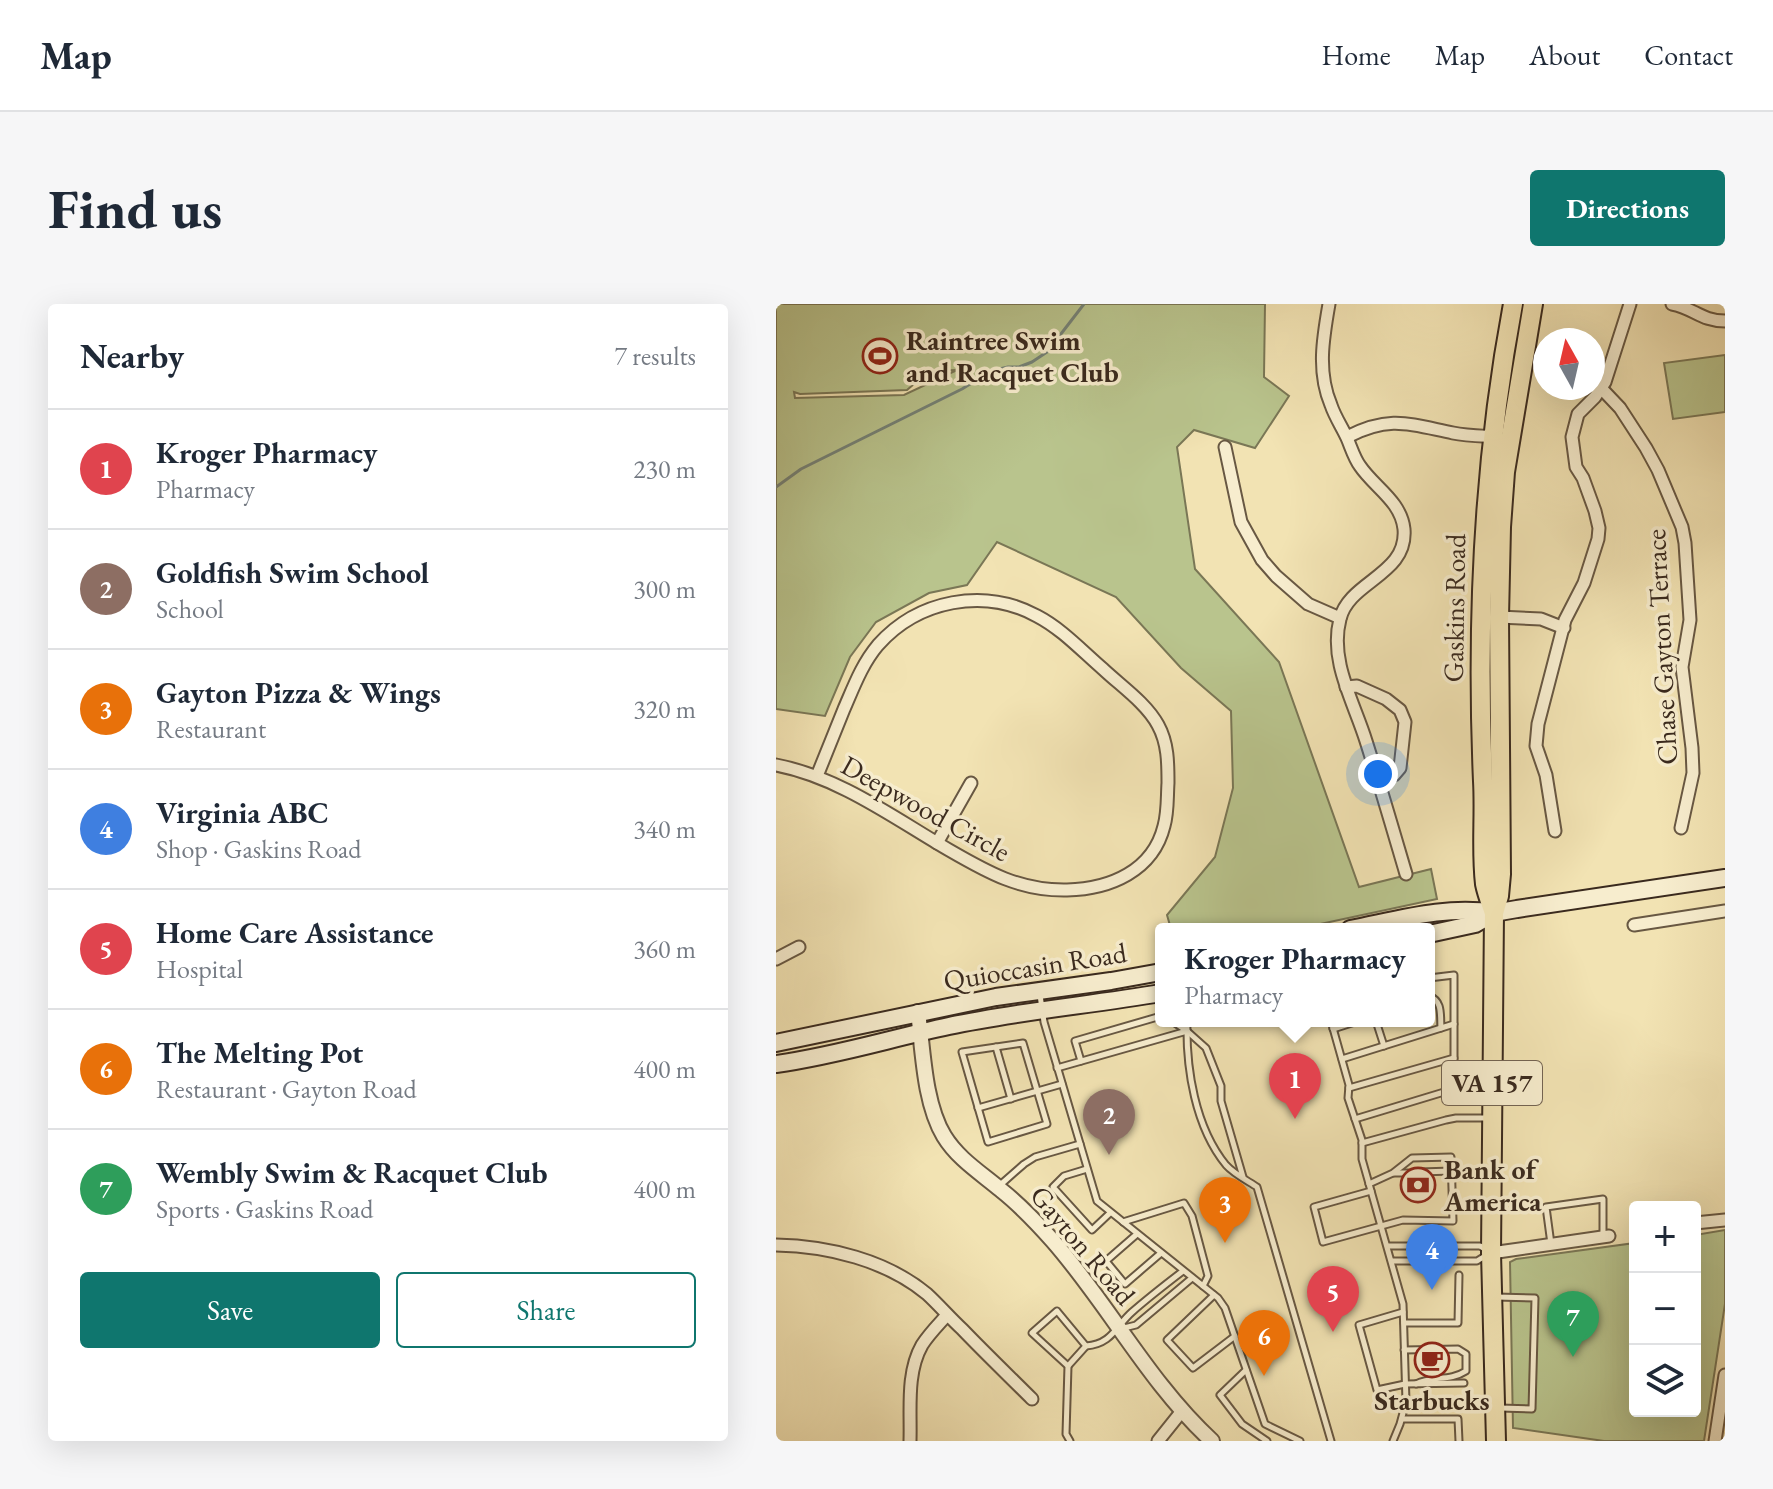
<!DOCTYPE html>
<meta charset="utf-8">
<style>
body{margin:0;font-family:"EB Garamond",serif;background:#f6f6f7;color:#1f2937}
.controls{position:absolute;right:24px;bottom:24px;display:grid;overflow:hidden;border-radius:8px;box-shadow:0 8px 32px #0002}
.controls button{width:72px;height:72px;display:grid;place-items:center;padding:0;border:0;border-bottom:2px solid #e0e1e3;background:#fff;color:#1f2937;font:40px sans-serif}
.compass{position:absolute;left:757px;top:24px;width:72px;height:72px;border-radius:50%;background:#fff;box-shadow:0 8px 32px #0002;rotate:352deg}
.you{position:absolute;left:602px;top:470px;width:28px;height:28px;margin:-20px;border:6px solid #fff;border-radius:50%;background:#1a73e8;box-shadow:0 0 0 12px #1a73e833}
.badge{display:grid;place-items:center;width:52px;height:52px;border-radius:50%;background:#0f766e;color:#fff;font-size:26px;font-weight:700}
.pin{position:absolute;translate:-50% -66px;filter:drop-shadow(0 2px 4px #0008)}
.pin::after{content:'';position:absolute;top:42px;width:28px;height:24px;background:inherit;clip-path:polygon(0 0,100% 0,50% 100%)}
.popup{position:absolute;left:379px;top:619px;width:280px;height:104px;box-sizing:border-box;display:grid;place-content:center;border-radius:8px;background:#fff;filter:drop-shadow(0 2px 6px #0005);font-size:26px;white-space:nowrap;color:#747a83}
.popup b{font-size:30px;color:#1f2937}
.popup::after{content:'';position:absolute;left:50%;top:100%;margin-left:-16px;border:16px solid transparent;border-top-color:#fff}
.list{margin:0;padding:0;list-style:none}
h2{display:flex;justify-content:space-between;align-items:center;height:104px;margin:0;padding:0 32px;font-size:34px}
h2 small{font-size:26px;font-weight:400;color:#747a83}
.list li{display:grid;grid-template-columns:52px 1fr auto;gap:24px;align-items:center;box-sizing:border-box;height:120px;padding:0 32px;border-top:2px solid #e0e1e3}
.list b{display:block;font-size:30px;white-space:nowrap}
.list p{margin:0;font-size:26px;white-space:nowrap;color:#747a83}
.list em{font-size:26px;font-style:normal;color:#747a83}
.actions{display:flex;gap:16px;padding:24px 32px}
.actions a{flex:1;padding:18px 0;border:2px solid #0f766e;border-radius:8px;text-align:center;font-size:28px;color:#0f766e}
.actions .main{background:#0f766e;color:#fff}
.icon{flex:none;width:44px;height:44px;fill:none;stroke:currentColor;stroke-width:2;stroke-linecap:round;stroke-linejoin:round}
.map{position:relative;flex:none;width:949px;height:1137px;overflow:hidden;border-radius:8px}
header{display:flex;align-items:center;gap:48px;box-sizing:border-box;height:112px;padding:0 40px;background:#fff;border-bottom:2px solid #e0e1e3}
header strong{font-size:38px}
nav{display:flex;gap:44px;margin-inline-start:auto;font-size:28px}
.intro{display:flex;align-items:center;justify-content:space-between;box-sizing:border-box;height:192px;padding:0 48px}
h1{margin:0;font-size:56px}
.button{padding:20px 36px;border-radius:8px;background:#0f766e;color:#fff;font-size:28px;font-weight:700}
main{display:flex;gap:48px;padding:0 48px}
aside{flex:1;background:#fff;border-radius:8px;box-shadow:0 8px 32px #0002}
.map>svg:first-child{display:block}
</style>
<header>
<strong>Map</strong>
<nav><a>Home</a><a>Map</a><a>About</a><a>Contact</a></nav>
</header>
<div class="intro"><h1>Find us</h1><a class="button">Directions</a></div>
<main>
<aside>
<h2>Nearby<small>7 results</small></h2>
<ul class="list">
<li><span class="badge" style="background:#e0444e">1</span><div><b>Kroger Pharmacy</b><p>Pharmacy</p></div><em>230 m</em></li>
<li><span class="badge" style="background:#8d6e63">2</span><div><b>Goldfish Swim School</b><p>School</p></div><em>300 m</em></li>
<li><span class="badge" style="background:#e8710a">3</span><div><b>Gayton Pizza &amp; Wings</b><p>Restaurant</p></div><em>320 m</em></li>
<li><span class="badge" style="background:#3f7fe0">4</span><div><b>Virginia ABC</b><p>Shop · Gaskins Road</p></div><em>340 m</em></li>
<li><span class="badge" style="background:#e0444e">5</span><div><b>Home Care Assistance</b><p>Hospital</p></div><em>360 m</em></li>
<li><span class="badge" style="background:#e8710a">6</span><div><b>The Melting Pot</b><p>Restaurant · Gayton Road</p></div><em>400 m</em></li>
<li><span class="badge" style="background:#2e9e5b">7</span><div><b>Wembly Swim &amp; Racquet Club</b><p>Sports · Gaskins Road</p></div><em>400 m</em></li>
</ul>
<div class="actions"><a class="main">Save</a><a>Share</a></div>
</aside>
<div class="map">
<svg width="949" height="1137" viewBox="0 0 949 1137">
<rect width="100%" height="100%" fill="#f2e3b3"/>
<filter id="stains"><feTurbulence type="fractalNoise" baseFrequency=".0025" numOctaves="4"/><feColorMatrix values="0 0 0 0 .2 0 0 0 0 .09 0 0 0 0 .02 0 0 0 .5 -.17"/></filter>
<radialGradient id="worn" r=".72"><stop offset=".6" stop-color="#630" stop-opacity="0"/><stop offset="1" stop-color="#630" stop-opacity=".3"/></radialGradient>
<!-- green -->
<g fill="#b9c48d" stroke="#7a7756" stroke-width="2" fill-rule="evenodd">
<path d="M0 0H489L488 73 513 92 479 144 418 126 401 143 419 265 503 358 583 583 655 565 661 595 521 625H395L391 611 439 553 457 484 455 407 405 364 340 293 221 238 191 281 153 289 100 318 74 353 49 412 0 405ZM181 66 128 91 19 94 18 88 24 90 131 86 153 67Z"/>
<path d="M949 51V108L897 115 888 59Z"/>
<path d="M949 926V1000L928 1137H828L737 1124 734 958 740 955 859 939V1107H919V931Z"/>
</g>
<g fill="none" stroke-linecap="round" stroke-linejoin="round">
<!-- stream -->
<path stroke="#758277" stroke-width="3" d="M0 183 25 165 186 85 215 67 232 63H243L256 58 271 48 308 0"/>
<!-- service casing -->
<g stroke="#685843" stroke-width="9">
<g id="service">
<path d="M264 691 268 718 321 897 442 994 449 1004 489 1120 524 1137"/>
<path d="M653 692C667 697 664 711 665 724"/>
<path d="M396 717 411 727"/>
<path d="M411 717C410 765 419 823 450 861 458 870 472 877 481 883L555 1137"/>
<path d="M555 717 573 781 572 794 586 836V855L627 1000 630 1098 624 1120 617 1137"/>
<path d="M600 717 608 742"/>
<path d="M557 725 582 717"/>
<path d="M247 739 271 820 212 838 186 748Z"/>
<path d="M220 743 235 795"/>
<path d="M566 755 678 720"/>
<path d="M305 757 299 737 385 712"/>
<path d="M281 764 411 727 430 744 445 782V797L467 873"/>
<path d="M573 784 678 754"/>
<path d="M202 804 286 780"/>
<path d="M579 815 678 785V671L653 674"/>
<path d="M586 839 670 816 680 814H714"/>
<path d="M311 865 288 872 277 883 316 926 334 909"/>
<path d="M644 868 676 867"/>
<path d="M618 869H639"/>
<path d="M593 880 617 869 636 854 675 853 677 917 627 916 547 938 538 903 595 887"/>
<path d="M223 882 248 860 259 853 304 840"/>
<path d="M347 918 408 899 416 912 432 972 427 982"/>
<path d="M361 930 330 957 349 980 385 949"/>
<path d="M775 940 770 903 827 895V931"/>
<path d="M612 942H704L709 945"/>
<path d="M616 957H701L709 952"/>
<path d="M438 991 391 1036 417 1064 459 1032"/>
<path d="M720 993 759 994 756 1105 724 1104"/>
<path d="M627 1008 583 1021 601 1086 629 1080 688 1079"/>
<path d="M628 1019H682L683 971"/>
<path d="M348 1024 360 1021 416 974"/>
<path d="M628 1046 682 1045 690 1050V1067C673 1078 656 1071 640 1080"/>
<path d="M292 1062 310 1042"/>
<path d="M470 1066 444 1091 466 1120 491 1137"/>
<path d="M626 1115H682L683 1137"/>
<path d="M294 1137 290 1130 292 1062 256 1029 281 1007 310 1042C336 1040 340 1022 356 1008 372 994 390 980 407 967"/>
</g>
</g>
<!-- minor casing -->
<g stroke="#685843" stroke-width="15">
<g id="minor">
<path d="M553 0C547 34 541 68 555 101 559 113 566 123 571 134 575 143 578 154 584 162 598 183 625 197 628 225 632 271 573 277 564 315 553 357 578 398 590 437 604 481 617 526 630 570"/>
<path d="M896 0C918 4 925 17 949 17"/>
<path d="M825 84 844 104 870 144 882 166 906 223 909 239 914 316 906 363 916 444 917 469 905 524"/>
<path d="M571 133C614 111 633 120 677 129 691 132 707 132 722 133"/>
<path d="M449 143 465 218 486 256 500 272 532 300 564 314"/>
<path d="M723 313 765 315 788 324"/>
<path d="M570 383 581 382 610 395 624 406 629 418 624 464 618 471 602 478"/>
<path d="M0 461C63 473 118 514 173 546 211 568 244 587 291 586 334 585 377 567 388 522 392 508 391 494 392 479 392 459 392 439 382 421 370 399 345 382 327 365 306 347 286 325 261 312 208 283 142 296 102 341 86 360 78 382 68 405 59 427 50 450 41 472"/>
<path d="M779 527 770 471 760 442 762 420 789 316 808 279 822 235 823 224 819 207 807 174 800 163 796 133 802 110 819 93 829 78 854 0"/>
<path d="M161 539 195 479"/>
<path d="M858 621 949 607"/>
<path d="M0 655 23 643"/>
<path d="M919 919 949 916"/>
<path d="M0 941C52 942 110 956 151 990 163 1001 174 1014 186 1025 209 1049 233 1072 256 1095"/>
<path d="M715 949 833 932"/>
<path d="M134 1137C135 1106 130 1069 146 1041 153 1030 163 1020 171 1011"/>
<path d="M382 1137 406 1107"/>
<path d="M939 1137 949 1071"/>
</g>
</g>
<!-- tertiary casing -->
<g stroke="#685843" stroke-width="18">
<path id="tertiary" d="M142 708C147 746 148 799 168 832 182 855 205 869 225 886 244 901 261 919 277 937 333 1001 373 1079 436 1137"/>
</g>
<!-- secondary casing -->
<g stroke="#3a2a1e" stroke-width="20">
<g id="secondary">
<path d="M574 625C621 616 670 601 718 609"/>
<path d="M653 630 699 620 718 609 741 605 949 574"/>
<path d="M0 739 220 693 335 677 385 668"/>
<path d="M0 760C59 752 116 734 173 722 243 707 315 701 385 689"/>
</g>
</g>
<!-- primary casing -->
<g stroke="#3a2a1e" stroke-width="22">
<g id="primary">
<path d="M718 609C715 600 711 590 709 580 705 546 709 511 707 477 700 316 707 159 737 0"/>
<path d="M720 1137 715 949 718 609 723 592 725 570 723 313 725 223 729 168 757 0"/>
</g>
</g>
<!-- service -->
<use href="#service" stroke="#f7edce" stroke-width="5"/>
<!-- minor -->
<use href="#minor" stroke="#f7edce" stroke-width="11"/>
<!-- tertiary -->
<use href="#tertiary" stroke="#f7edce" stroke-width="14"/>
<!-- secondary -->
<use href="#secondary" stroke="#f7edce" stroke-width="16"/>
<!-- primary -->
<use href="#primary" stroke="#f2e3b3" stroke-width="18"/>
</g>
<!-- icons -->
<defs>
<g id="stadium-ring" transform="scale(1.8)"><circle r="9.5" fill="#f7edce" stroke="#8f2418" stroke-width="1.5"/><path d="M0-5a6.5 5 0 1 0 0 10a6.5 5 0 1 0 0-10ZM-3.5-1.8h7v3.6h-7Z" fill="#8f2418"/></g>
<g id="bank-ring" transform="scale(1.8)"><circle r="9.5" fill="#f7edce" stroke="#8f2418" stroke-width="1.5"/><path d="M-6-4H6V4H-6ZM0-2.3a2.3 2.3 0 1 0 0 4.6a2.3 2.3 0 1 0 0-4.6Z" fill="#8f2418"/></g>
<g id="cafe-ring" transform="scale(1.8)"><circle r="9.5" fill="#f7edce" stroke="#8f2418" stroke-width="1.5"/><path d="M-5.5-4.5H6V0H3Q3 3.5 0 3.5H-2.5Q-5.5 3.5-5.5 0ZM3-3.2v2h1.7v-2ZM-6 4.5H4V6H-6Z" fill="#8f2418"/></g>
</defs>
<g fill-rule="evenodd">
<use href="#stadium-ring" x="104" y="52"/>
<use href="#bank-ring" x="642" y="881"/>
<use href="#cafe-ring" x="656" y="1056"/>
</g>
<g text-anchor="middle" stroke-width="7" stroke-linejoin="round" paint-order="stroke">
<!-- shield labels -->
<rect fill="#f7edce" stroke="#736453" stroke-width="2" x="666" y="757" width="100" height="44" rx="6"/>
<g font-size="26" font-weight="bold" fill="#3a2a1e">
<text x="716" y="788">VA 157</text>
</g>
<!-- poi labels -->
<g font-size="28" font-weight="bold" fill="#3a2a1e" stroke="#f7edce" text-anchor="start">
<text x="130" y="46">Raintree Swim<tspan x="130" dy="32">and Racquet Club</tspan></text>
<text x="668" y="875">Bank of<tspan x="668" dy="32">America</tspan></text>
<text x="656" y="1106" text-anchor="middle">Starbucks</text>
</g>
<!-- street labels -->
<g font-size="28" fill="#3a2a1e" stroke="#f7edce">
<text transform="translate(678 304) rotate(-89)" y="10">Gaskins Road</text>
<text transform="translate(885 343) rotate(-93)" y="10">Chase Gayton Terrace</text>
<text transform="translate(150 504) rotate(29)" y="10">Deepwood Circle</text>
<text transform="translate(259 662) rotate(-9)" y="10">Quioccasin Road</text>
<text transform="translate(307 941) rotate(50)" y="10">Gayton Road</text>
</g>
</g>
<rect width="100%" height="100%" filter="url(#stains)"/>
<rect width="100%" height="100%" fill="url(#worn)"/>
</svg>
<div class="controls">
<button>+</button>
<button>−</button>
<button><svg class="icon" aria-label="layers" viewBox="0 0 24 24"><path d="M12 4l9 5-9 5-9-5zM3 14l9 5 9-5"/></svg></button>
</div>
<svg class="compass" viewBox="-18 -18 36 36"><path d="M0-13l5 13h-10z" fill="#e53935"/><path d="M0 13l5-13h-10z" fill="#747a83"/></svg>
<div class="you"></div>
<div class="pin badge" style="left:519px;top:815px;background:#e0444e">1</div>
<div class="popup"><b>Kroger Pharmacy</b>Pharmacy</div>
<div class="pin badge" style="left:333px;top:851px;background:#8d6e63">2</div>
<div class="pin badge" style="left:449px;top:939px;background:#e8710a">3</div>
<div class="pin badge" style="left:656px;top:986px;background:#3f7fe0">4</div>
<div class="pin badge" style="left:557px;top:1028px;background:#e0444e">5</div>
<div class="pin badge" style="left:488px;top:1072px;background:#e8710a">6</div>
<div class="pin badge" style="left:797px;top:1053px;background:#2e9e5b">7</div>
</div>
</main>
